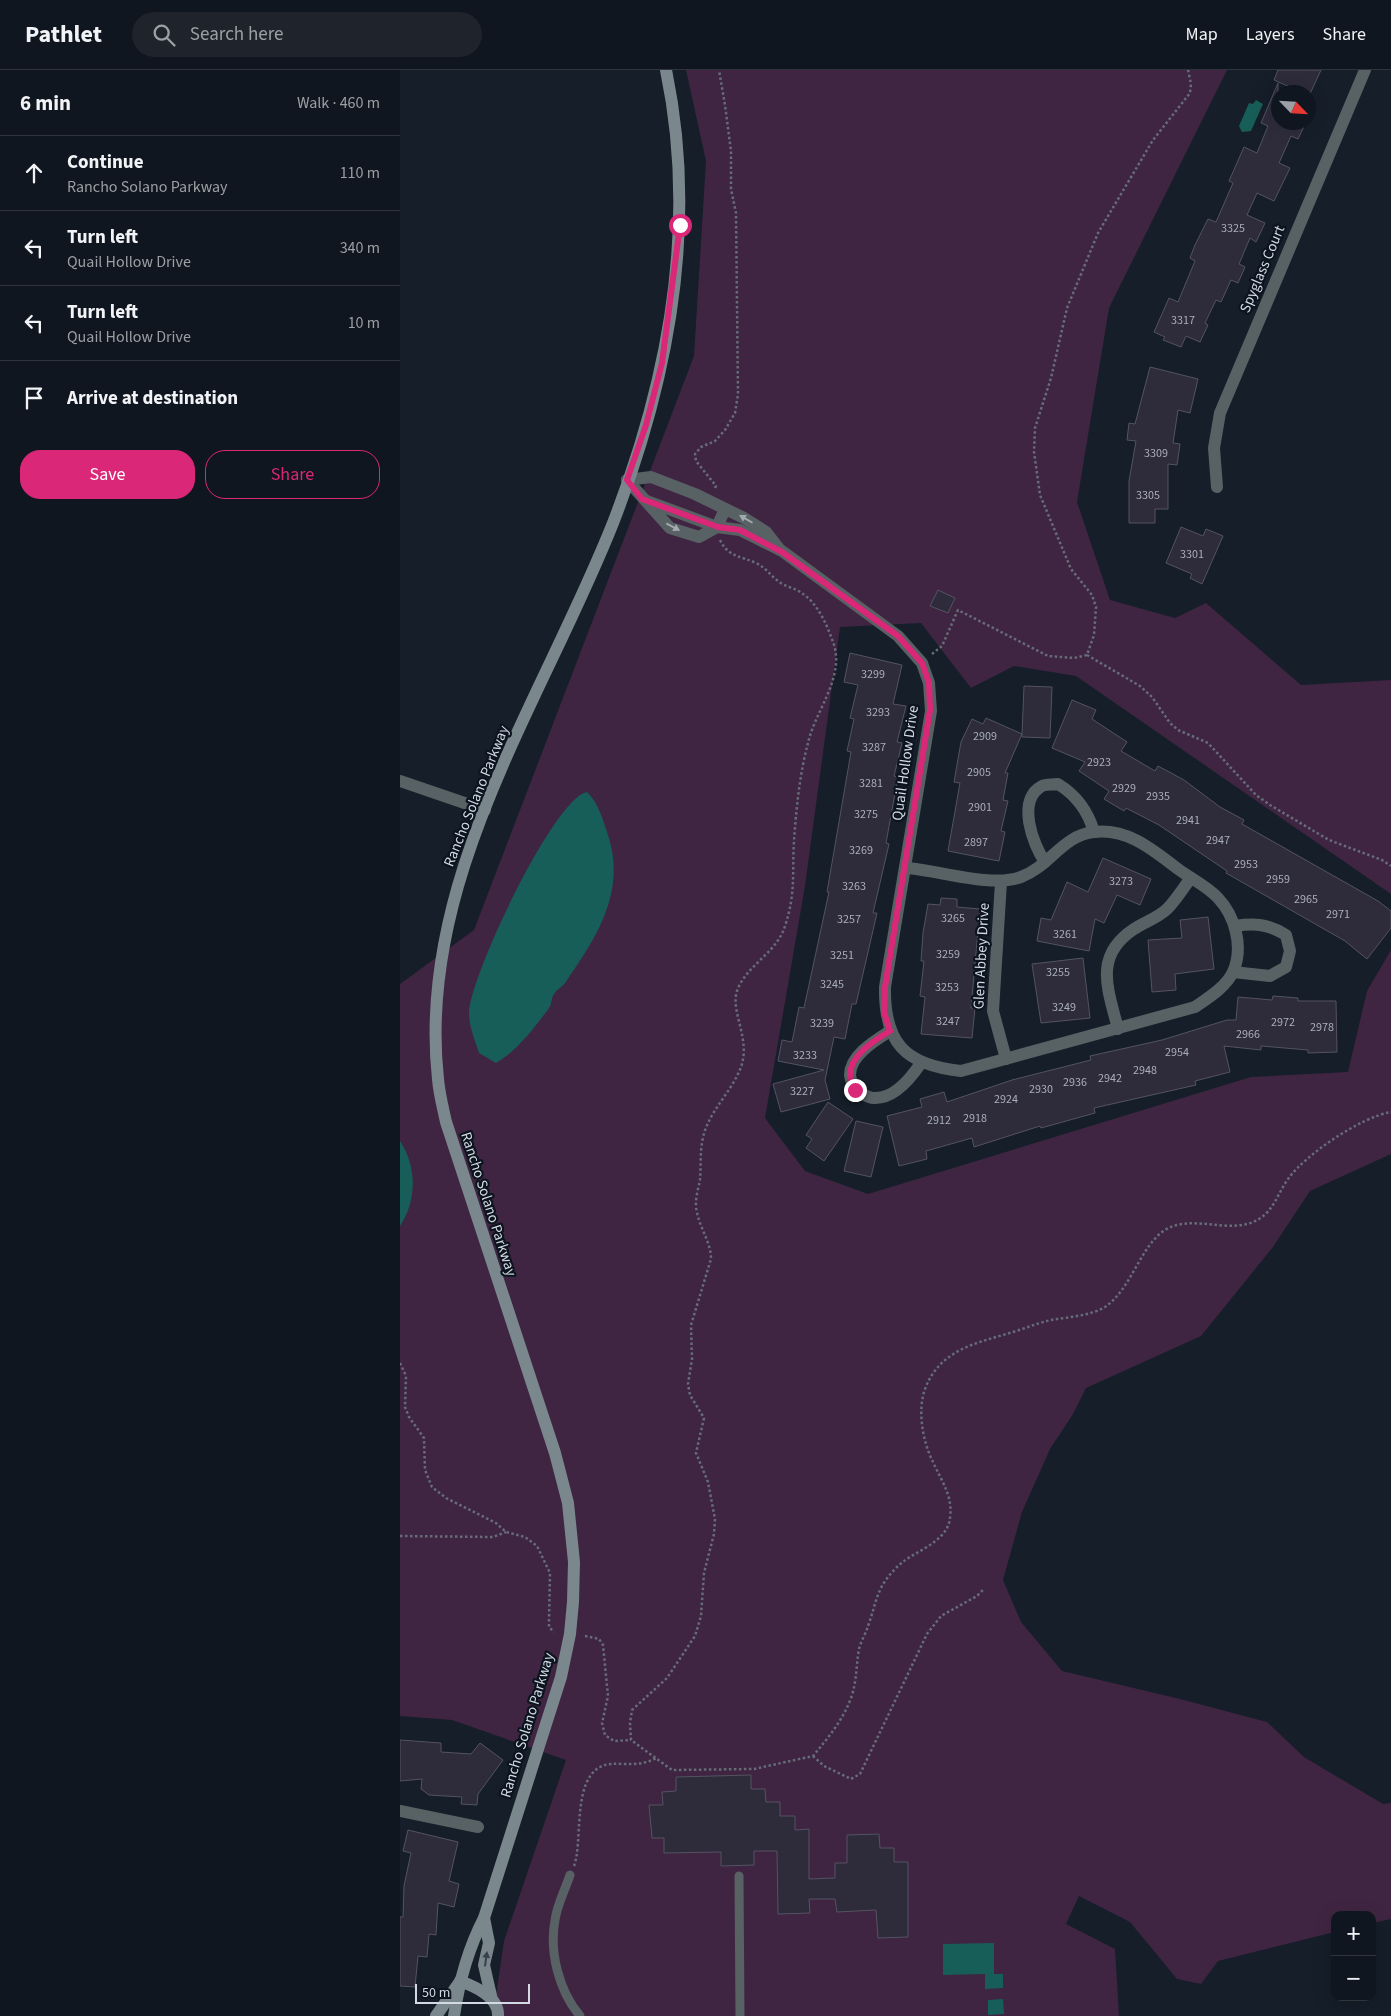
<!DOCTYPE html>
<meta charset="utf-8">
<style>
body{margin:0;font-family:"Source Sans 3",sans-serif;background:#1e232c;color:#f1f3f6}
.controls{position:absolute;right:15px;bottom:15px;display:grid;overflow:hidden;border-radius:10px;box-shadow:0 5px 20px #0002}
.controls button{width:45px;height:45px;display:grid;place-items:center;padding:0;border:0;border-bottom:1px solid #30353d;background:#10161f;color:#f1f3f6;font:25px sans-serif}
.compass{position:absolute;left:871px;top:15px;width:45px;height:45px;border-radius:50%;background:#10161f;box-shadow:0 5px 20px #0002;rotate:115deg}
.scale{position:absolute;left:15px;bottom:12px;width:115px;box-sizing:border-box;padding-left:5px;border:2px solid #d4dae3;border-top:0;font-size:14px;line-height:18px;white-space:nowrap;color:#d4dae3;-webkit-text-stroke:4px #0c141f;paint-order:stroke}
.stop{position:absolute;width:15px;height:15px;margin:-11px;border:4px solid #db2777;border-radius:50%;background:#fff}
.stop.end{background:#db2777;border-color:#fff;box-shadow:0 1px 5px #0008}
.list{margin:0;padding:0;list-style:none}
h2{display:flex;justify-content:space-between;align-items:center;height:65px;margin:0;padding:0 20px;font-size:21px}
h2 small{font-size:16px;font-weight:400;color:#9c9fa4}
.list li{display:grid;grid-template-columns:32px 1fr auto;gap:15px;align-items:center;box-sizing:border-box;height:75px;padding:0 20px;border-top:1px solid #30353d}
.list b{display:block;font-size:19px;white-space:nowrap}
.list p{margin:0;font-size:16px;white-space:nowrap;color:#9c9fa4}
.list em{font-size:16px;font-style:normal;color:#9c9fa4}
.actions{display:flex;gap:10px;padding:15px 20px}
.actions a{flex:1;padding:11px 0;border:1px solid #db2777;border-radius:20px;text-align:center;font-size:18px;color:#db2777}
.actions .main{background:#db2777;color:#fff}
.icon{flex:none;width:28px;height:28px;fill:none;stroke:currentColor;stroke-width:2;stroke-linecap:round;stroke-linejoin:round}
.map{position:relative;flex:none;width:991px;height:1946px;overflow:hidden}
header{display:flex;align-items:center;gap:30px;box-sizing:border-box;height:70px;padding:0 25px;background:#10161f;border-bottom:1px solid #30353d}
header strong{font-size:24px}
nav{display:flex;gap:28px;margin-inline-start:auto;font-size:18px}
.search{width:350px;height:45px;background:#1e232c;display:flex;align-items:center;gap:12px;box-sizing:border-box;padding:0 18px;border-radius:28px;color:#9c9fa4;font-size:19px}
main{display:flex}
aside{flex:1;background:#10161f}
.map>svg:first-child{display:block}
</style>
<header>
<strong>Pathlet</strong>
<div class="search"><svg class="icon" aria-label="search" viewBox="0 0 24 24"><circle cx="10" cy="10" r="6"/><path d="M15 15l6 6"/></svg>Search here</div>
<nav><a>Map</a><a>Layers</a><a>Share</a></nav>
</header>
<main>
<aside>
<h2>6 min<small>Walk · 460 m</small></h2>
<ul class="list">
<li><svg class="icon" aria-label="ahead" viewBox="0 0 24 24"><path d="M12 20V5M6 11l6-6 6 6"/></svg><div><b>Continue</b><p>Rancho Solano Parkway</p></div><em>110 m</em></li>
<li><svg class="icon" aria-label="left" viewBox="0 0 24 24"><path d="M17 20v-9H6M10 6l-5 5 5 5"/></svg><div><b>Turn left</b><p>Quail Hollow Drive</p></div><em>340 m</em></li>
<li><svg class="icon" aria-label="left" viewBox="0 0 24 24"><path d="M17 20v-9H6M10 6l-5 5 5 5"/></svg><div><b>Turn left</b><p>Quail Hollow Drive</p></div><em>10 m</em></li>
<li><svg class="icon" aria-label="arrive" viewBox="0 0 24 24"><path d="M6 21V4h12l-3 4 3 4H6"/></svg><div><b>Arrive at destination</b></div></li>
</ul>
<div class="actions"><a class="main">Save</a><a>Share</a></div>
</aside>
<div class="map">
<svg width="991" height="1946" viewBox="0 0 991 1946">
<rect width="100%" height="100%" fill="#151e29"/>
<!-- green -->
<path fill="#3f2541" d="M286 0H827L709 238 677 432 710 530 775 548 806 533 901 615 991 610V824L676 606 614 596 571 618 521 553 440 557 405 816 365 1048 405 1101 468 1124 851 1007 948 1002 967 921 991 880V1084L910 1121 873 1177 801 1266 686 1318 673 1344 650 1379 622 1442 603 1510 621 1552 662 1601 780 1629 867 1652 904 1687 983 1734 991 1733V1849L972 1853V1845H935V1862L818 1891 801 1914 777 1909 730 1852 679 1826 666 1854 715 1879 719 1946H93L104 1871 166 1690 52 1650 0 1646V914L74 860 294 286 306 91Z"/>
<!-- water -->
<g fill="#185e58">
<path d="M856 30 863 34 851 61 842 62 839 56 849 33 853 34Z"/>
<path d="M187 722C198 733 202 747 207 762 227 819 199 864 167 910 164 916 157 919 154 924 151 928 152 934 149 938 134 958 118 980 96 993L79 983C75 970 69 957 69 943 69 908 154 728 187 722Z"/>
<path d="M0 1071C17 1097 17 1130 0 1156Z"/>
<path d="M594 1873V1904H603V1918L585 1919V1904L543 1905V1874Z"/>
<path d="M603 1929 604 1944 588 1945V1930Z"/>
</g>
<!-- building -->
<g fill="#2e2c3b" stroke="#545363">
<path d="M878 0H921L909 26 908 22H901L874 10Z"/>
<path d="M878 13V52H906L898 69 891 66 879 93 890 98 874 131 857 123 847 145 865 153 856 172 850 168 839 194 845 197 838 213 831 210 821 232 816 230 805 253 808 255 800 272 786 266 781 277 763 270 765 267 754 262 769 228 778 232 795 191 790 188 795 175 808 149 816 152 833 113 829 111 844 77 857 83 868 56 861 53Z"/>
<path d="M750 297 798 309 790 343 778 340 773 373 780 374 777 395 768 394V439H755V453H729V411L736 371 727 370 729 353 735 354Z"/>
<path d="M781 457 803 466 806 459 823 466 802 514 790 508 792 504 766 493Z"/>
<path d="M538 520 555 528 548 543 530 536Z"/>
<path d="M450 583 502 595 493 634 506 636 497 672 502 673 494 706 498 707 486 773 489 774 473 843H477L456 934H452L445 969 434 967 425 1010 430 1029 381 1042 373 1014 424 1000 378 991 382 970 392 972 399 937 404 938 429 822H427L451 682 447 681 454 649 450 648 458 615 444 612Z"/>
<path d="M624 616 652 617 650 668 622 667V664L605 703H608L603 730 608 731 601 761 605 762 599 791 548 781 560 713 554 712 561 672 572 649 583 654 586 648 622 664Z"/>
<path d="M672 630 696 640 692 649 727 672 721 681 755 701 758 696 784 710 820 737 844 750 842 754 978 831 991 841V858L967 889 945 871 826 803 827 801 759 755 726 738 724 741 704 729 709 721 679 701 685 692 652 678Z"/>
<path d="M703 788 751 809 740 835 717 825 704 853 695 849 689 881 637 871 641 848 651 850 667 812 688 822Z"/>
<path d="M541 828 557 829V837L580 839 571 938H575L572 968 521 964 525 927 520 926 524 891H521L523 863 528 834 540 835Z"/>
<path d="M808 847 814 899 775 904 776 920 752 922 748 870 782 868 780 850Z"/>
<path d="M683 888 690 948 641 953 632 894Z"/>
<path d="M873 926 898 928V931H936L937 982 908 983V980L861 976V980L824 976 830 1002 795 1011 796 1015 694 1038 695 1043 641 1058 640 1056 574 1077 572 1068 526 1081 527 1089 499 1096 487 1046 522 1037 520 1029 544 1022 547 1032 612 1010 691 990 690 986 762 970 827 950H836L838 927 872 930Z"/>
<path d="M428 1032 453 1049 424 1091 406 1078 412 1069 406 1065Z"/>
<path d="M456 1051 483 1057 471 1107 444 1101Z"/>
<path d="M0 1670 41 1673V1682L71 1684 80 1673 103 1690 78 1724 77 1735 61 1734 62 1727 29 1725 21 1719 22 1709 0 1711Z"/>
<path d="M351 1705V1719H365L366 1732H380V1746H395V1760L409 1759V1809L435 1808V1793H447V1765L479 1764 480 1778H494V1792H508V1867L478 1868 476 1840 437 1842 435 1829H409L410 1843 378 1844 377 1781H354V1795L321 1796V1782L264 1783V1768H252L249 1735H263L262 1722 276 1721V1707Z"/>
<path d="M8 1760 58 1772 49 1811 59 1814 54 1837 38 1833 36 1865 29 1864 27 1887 18 1886 15 1917 0 1916V1847H3L4 1816 11 1783 3 1781Z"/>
</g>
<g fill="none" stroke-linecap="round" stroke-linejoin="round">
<!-- path -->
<g stroke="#666d78" stroke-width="2.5" stroke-dasharray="2.5 2.5" stroke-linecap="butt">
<path d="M315 418 316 416 296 391 295 384 301 377 315 371 325 360 335 343 338 324 336 143 331 119V81L325 35 319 0"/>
<path d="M320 470C328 487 341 486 356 493 365 497 370 505 378 511 385 517 396 518 403 524 418 534 427 555 433 572 446 606 415 641 408 673 400 702 396 740 394 771 392 803 396 823 385 856 377 883 346 895 337 921 330 941 351 969 341 997 331 1024 306 1043 302 1073 300 1085 301 1098 300 1110 298 1120 294 1132 297 1142 300 1159 311 1172 311 1189L291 1255 292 1289 288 1314 290 1325 304 1348 296 1383 308 1412 315 1449 314 1464 304 1503 301 1546 295 1566 267 1608 232 1640 230 1653 231 1670 272 1700 354 1699 413 1686C428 1668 443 1650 451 1628 457 1611 456 1596 459 1579 461 1571 466 1563 468 1556 473 1543 475 1530 481 1518 486 1508 495 1498 504 1491 519 1480 548 1470 550 1448 553 1426 542 1412 533 1392 523 1372 517 1341 525 1319 540 1279 577 1273 613 1262 626 1258 638 1253 651 1250 668 1247 690 1246 705 1237 731 1219 739 1180 762 1162 790 1141 830 1167 859 1149 874 1140 878 1123 888 1109 906 1084 961 1047 991 1042"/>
<path d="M532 584 542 576 558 540 648 586 674 588 687 585 694 565 696 537 692 525 671 499 640 425 634 382 635 358 651 308 667 238 698 163 753 70 790 23 791 14 788 0"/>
<path d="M687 585 740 616 752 627 770 653 778 660 808 673 856 725 870 735 929 770 982 790 991 796"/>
<path d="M0 1293 6 1306 5 1337 9 1347 24 1368 25 1400 32 1417 46 1428 96 1453 106 1462 125 1467 137 1476 150 1503 149 1550V1557L154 1562"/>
<path d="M0 1466 93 1467 106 1462"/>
<path d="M185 1566 199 1569 203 1575 208 1626 202 1653 205 1665 214 1671 231 1670"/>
<path d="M413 1686 424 1696 451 1709 460 1704 527 1564 541 1546 577 1526 583 1520"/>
<path d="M174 1796C183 1773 172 1712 200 1697 214 1689 235 1700 256 1688"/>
</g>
<!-- lane -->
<g stroke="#586164" stroke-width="9">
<path d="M170 1805C165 1820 157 1835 155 1850 149 1882 159 1921 180 1946"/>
<path d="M339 1806 340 1946"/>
</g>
<!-- street -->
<g stroke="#586164" stroke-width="12">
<path d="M227 410 270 458 299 467 317 457 340 460 382 481 498 566 522 593 529 613 531 641 485 917C484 973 505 995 561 1001L795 937C808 928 826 917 833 902 844 877 835 846 818 828 807 816 790 808 778 799 753 780 728 758 694 762 663 765 649 797 621 807 591 818 538 800 506 798"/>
<path d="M227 410 251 407 295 424 344 448 366 462 380 480"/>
<path d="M817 417 814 378 820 343 965 0"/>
<path d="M247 431 317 457 325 439"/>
<path d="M0 711 85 740"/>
<path d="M645 792C633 775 616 730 642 716 646 714 653 715 658 714 676 725 688 741 694 762"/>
<path d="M601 812 593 941 606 989"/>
<path d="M833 902 870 906 886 897 890 881 886 865C868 854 855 853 835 856"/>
<path d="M718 959C708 919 693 886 734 859 744 852 758 848 767 839 776 830 783 818 791 808"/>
<path d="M490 961C476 970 450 985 450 1005 450 1009 454 1016 455 1020 461 1023 468 1028 474 1028 494 1029 511 1008 521 993"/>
<path d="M0 1741 78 1757"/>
</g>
<!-- secondary -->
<g stroke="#7a888d" stroke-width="12">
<path d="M84 1848 89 1873 84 1895 92 1930"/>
<path d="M60 1911C76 1917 99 1927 98 1946"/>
<path d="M36 1946 59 1913"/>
<path d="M54 1946C59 1912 68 1879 84 1848L161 1607 170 1564 173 1532 174 1492 168 1433 155 1383 46 1052C43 1038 39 1023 38 1009 16 810 143 630 213 453 269 309 298 153 266 0"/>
</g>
</g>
<!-- one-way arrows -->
<defs><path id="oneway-solid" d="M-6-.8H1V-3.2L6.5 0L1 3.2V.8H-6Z" transform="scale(1.25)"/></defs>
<g fill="#a2aab0">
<use href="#oneway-solid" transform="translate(346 449) rotate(-150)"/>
<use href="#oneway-solid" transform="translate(273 457) rotate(28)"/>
</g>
<use fill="#38424b" href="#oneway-solid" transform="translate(86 1889) rotate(-82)"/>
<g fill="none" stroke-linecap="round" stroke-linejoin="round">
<!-- route -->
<path stroke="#db2777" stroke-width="6" d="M280 155 262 293 246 355 227 410 242 429 318 457 340 460 382 482 498 566 522 593 529 613 530 640 485 917 484 942 490 961C475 970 450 985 450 1005 450 1009 454 1016 455 1020"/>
</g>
<g text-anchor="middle" stroke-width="4.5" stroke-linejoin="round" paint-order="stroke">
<!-- number labels -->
<g font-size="12" fill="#aaaeb9">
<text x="833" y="162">3325</text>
<text x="783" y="254">3317</text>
<text x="756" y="387">3309</text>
<text x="748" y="429">3305</text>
<text x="792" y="488">3301</text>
<text x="473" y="608">3299</text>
<text x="478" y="646">3293</text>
<text x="585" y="670">2909</text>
<text x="474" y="681">3287</text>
<text x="699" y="696">2923</text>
<text x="579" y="706">2905</text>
<text x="471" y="717">3281</text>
<text x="724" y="722">2929</text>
<text x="758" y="730">2935</text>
<text x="580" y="741">2901</text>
<text x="466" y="748">3275</text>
<text x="788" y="754">2941</text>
<text x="818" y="774">2947</text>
<text x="576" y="776">2897</text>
<text x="461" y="784">3269</text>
<text x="846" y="798">2953</text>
<text x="878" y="813">2959</text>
<text x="721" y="815">3273</text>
<text x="454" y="820">3263</text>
<text x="906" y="833">2965</text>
<text x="938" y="848">2971</text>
<text x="553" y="852">3265</text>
<text x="449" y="853">3257</text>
<text x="665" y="868">3261</text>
<text x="548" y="888">3259</text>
<text x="442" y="889">3251</text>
<text x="658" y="906">3255</text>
<text x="432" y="918">3245</text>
<text x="547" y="921">3253</text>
<text x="664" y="941">3249</text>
<text x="548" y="955">3247</text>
<text x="883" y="956">2972</text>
<text x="422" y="957">3239</text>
<text x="922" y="961">2978</text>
<text x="848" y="968">2966</text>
<text x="777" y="986">2954</text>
<text x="405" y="989">3233</text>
<text x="745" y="1004">2948</text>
<text x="710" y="1012">2942</text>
<text x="675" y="1016">2936</text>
<text x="641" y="1023">2930</text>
<text x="402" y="1025">3227</text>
<text x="606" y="1033">2924</text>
<text x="575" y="1052">2918</text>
<text x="539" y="1054">2912</text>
</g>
<!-- street labels -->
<g font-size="15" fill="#d4dae3" stroke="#0c141f">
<text transform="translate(862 199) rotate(-67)" y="5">Spyglass Court</text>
<text transform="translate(505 693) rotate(-82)" y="5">Quail Hollow Drive</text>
<text transform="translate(76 726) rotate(-68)" y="5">Rancho Solano Parkway</text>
<text transform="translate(581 886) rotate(-87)" y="5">Glen Abbey Drive</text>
<text transform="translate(89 1134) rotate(72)" y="5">Rancho Solano Parkway</text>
<text transform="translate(127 1655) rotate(-73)" y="5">Rancho Solano Parkway</text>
</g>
</g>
</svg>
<div class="controls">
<button>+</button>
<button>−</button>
</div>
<svg class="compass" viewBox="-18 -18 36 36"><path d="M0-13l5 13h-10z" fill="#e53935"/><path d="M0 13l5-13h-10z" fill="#9c9fa4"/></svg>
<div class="scale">50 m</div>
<div class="stop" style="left:280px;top:155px"></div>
<div class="stop end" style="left:455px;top:1020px"></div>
</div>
</main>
